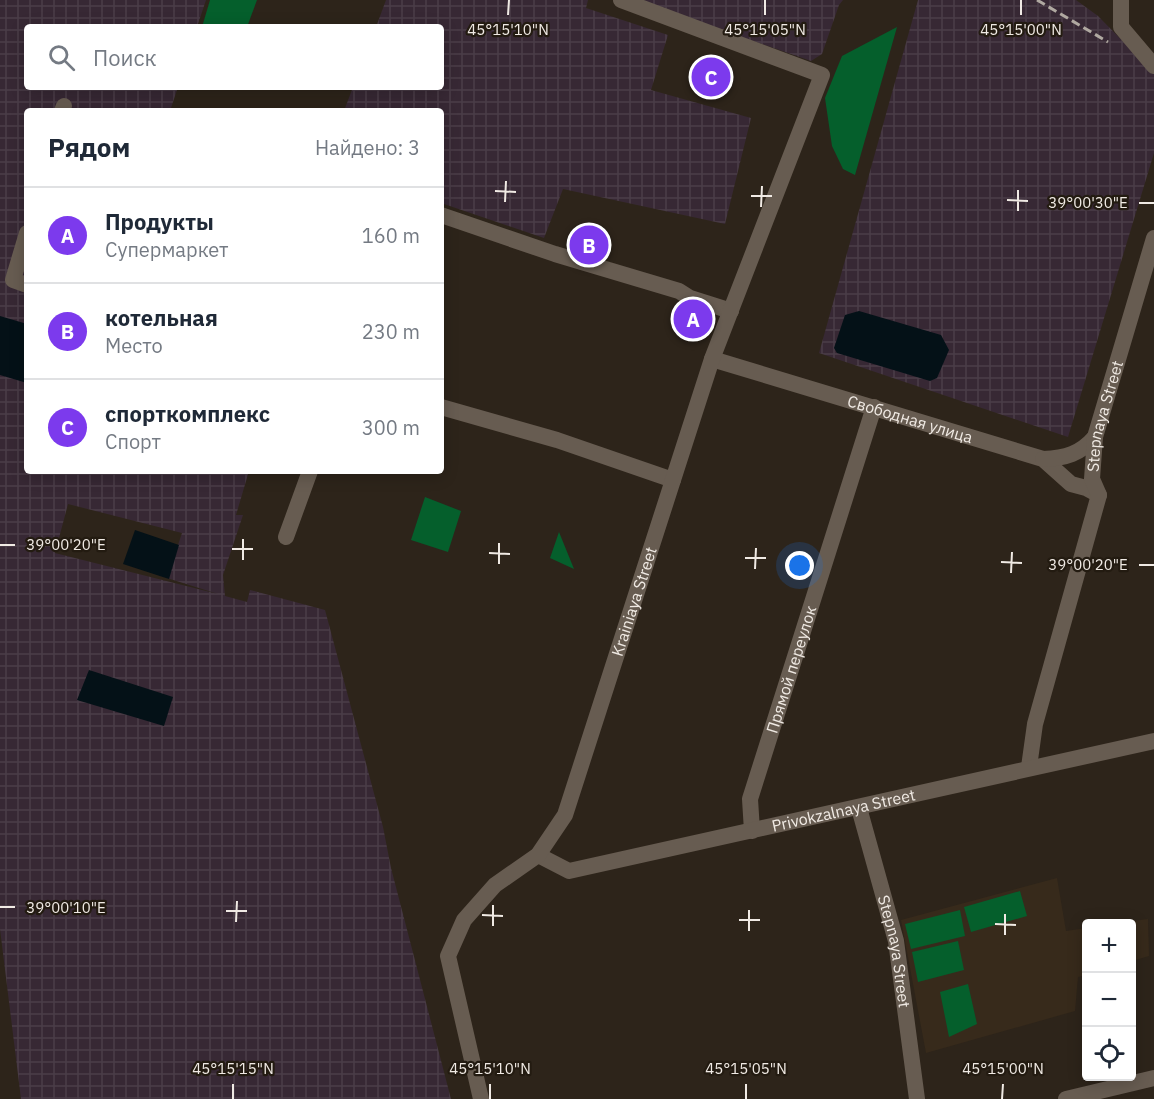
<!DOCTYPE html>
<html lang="ru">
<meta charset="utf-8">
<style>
body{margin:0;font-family:"IBM Plex Sans",sans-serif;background:#f6f6f7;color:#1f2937}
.controls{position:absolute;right:18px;bottom:18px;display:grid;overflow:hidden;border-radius:6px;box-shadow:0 3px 15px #0003}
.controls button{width:54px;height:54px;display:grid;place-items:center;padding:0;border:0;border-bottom:2px solid #e0e1e3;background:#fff;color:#1f2937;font:30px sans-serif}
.you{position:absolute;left:800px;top:566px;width:21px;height:21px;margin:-15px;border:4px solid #fff;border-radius:50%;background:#1a73e8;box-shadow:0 0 0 9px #1a73e833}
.badge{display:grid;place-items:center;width:39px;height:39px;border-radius:50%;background:#7c3aed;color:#fff;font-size:20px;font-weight:700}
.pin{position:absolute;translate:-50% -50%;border:3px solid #fff;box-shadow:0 2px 6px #0006}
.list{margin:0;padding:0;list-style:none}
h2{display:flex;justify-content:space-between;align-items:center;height:78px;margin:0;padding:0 24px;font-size:26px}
h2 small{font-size:20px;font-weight:400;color:#747a83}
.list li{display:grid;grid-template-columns:39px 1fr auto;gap:18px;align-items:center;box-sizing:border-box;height:96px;padding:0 24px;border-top:2px solid #e0e1e3}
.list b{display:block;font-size:22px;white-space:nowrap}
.list p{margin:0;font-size:20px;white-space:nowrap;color:#747a83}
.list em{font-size:20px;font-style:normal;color:#747a83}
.icon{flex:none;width:33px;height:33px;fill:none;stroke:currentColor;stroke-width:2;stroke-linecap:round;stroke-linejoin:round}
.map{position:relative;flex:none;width:1154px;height:1099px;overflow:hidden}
.search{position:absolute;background:#fff;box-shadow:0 3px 15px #0003;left:24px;top:24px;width:420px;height:66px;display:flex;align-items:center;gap:15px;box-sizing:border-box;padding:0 21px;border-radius:6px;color:#747a83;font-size:22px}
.panel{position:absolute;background:#fff;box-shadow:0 3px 15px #0003;left:24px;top:108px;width:420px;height:366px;border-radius:6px}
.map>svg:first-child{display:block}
</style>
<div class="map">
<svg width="1154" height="1099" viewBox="0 0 1154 1099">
<defs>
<pattern id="industrial-grid" width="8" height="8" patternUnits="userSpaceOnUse" patternTransform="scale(1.5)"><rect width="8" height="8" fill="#372834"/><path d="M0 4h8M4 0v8" fill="none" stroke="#4a3d48"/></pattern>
</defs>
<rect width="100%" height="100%" fill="#2d241a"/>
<!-- industrial -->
<g fill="url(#industrial-grid)" fill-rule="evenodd">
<path d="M0 0H206L197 27H27V87H178L170 111H27V471H249L236 515H243L223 575 225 596 247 602 250 590 325 610 383 827 391 868 451 1099H21L0 929ZM68 504 182 533 167 578 218 594 55 553Z"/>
<path d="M386 0H588L586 8 668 35 651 90 751 118 725 224 563 189 544 238 441 203V111H344L353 87H441V27H376Z"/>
<path d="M634 0H843L839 5 822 54 811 61Z"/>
<path d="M918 0H1076L1098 16 1154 73V153L1068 437 819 353Z"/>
</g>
<!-- built -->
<g fill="#372a1b">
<path d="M1057 878 1066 931 1086 928V975L1078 977 1075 1011 926 1053 901 920Z"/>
<path d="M1148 919 1149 956 1132 961V924L1117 923Z"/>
</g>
<!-- green -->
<g fill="#055f2c">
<path d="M210 0H257L247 27H202Z"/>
<path d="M897 27 855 175 843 169 832 146 825 98 842 56Z"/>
<path d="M425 497 461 511 448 552 411 540Z"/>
<path d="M559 532 574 569 550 558Z"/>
<path d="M1020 891 1027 916 971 932 964 907Z"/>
<path d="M960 910 965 936 911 949 905 924Z"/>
<path d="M958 941 964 970 918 982 912 952Z"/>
<path d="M968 984 977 1024 949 1037 940 992Z"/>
</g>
<!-- water -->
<g fill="#041117">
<path d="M859 311 941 335 949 350 937 378 930 381 837 353 834 348 845 315Z"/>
<path d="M0 316 27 324V383L0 375Z"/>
<path d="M135 530 179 545 169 579 123 564Z"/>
<path d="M89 670 173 697 164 726 77 700Z"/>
</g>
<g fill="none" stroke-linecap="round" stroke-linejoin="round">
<!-- minor -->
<g stroke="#675c51" stroke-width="16">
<path d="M1121 0V27L1154 66"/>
<path d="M62 111 64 106"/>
<path d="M441 215 555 254 679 291 690 298 731 311"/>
<path d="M27 233 13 280 27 285"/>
<path id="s1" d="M712 359 1043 459 1071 484 1086 488 1099 495"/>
<path d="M441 407 557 440 673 480"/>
<path d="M1043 459C1066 458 1080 454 1095 437"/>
<path d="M286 537 310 471"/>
<path id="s2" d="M1029 767 1035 724 1099 495 1092 479 1095 437 1154 238"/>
<path id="s3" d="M859 808 896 941 917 1099"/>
<path id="s4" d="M752 831 750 799 874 407"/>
<path id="s5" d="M538 855 569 871 1154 741"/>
<path id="s6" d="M481 1099 448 956 464 920 495 885 538 855 565 815 712 359 822 75 621 0"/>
<path d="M1066 1099 1154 1078"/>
</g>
<!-- rail -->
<path stroke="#b0a9a1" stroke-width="3" stroke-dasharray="9 4.5" stroke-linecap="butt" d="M1037 0 1108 42"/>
</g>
<!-- ticks -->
<path fill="none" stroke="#f0eae4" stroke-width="2" d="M508 15 509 0M765 15V0M1021 15V0M495 191 516 192M751 196H772M1007 200 1028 201M505 202 506 181M1139 203H1154M761 207 762 186M1018 211V190M0 545H15M232 549H253M489 553 510 554M745 558H766M243 560V539M1001 562 1022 563M499 564V543M1139 565H1154M755 569 756 548M1011 573 1012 552M0 907H15M226 911H247M482 915 503 916M739 920H760M236 922 237 901M995 924 1016 925M493 926V905M749 931V910M1005 935V914M233 1099V1084M490 1099V1084M746 1099V1084M1002 1099 1003 1084"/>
<g text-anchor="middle" stroke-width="4.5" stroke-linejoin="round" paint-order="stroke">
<!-- street labels -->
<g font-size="16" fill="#f0eae4" stroke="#231b11">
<text dy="6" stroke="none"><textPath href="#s2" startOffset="363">Stepnaya Street</textPath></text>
<text dy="6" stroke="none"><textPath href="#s1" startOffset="207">Свободная улица</textPath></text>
<text dy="6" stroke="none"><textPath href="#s6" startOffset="558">Krainiaya Street</textPath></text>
<text dy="6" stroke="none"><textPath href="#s4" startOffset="168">Прямой переулок</textPath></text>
<text dy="6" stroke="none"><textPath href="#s5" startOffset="316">Privokzalnaya Street</textPath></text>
<text dy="6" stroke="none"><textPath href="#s3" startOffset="148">Stepnaya Street</textPath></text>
</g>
</g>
<g font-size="15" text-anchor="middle" fill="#f0eae4" stroke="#231b11" stroke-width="4.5" stroke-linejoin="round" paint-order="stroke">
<text x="508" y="35">45°15'10"N</text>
<text x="765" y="35">45°15'05"N</text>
<text x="1021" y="35">45°15'00"N</text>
<text x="1088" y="208">39°00'30"E</text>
<text x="66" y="550">39°00'20"E</text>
<text x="1088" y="570">39°00'20"E</text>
<text x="66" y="913">39°00'10"E</text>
<text x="233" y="1074">45°15'15"N</text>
<text x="490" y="1074">45°15'10"N</text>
<text x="746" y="1074">45°15'05"N</text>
<text x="1003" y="1074">45°15'00"N</text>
</g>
</svg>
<div class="controls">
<button>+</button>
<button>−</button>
<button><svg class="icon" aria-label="locate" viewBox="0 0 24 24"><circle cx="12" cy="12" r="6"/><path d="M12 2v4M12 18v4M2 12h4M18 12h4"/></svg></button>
</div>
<div class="you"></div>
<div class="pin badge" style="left:693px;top:319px">A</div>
<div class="pin badge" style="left:589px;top:245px">B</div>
<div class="pin badge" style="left:711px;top:77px">C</div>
<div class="search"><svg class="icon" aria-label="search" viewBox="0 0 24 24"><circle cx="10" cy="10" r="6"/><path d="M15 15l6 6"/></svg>Поиск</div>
<section class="panel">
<h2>Рядом<small>Найдено: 3</small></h2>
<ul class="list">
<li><span class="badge">A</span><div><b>Продукты</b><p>Супермаркет</p></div><em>160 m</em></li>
<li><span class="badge">B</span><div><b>котельная</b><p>Место</p></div><em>230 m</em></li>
<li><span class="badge">C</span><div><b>спорткомплекс</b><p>Спорт</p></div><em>300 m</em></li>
</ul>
</section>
</div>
